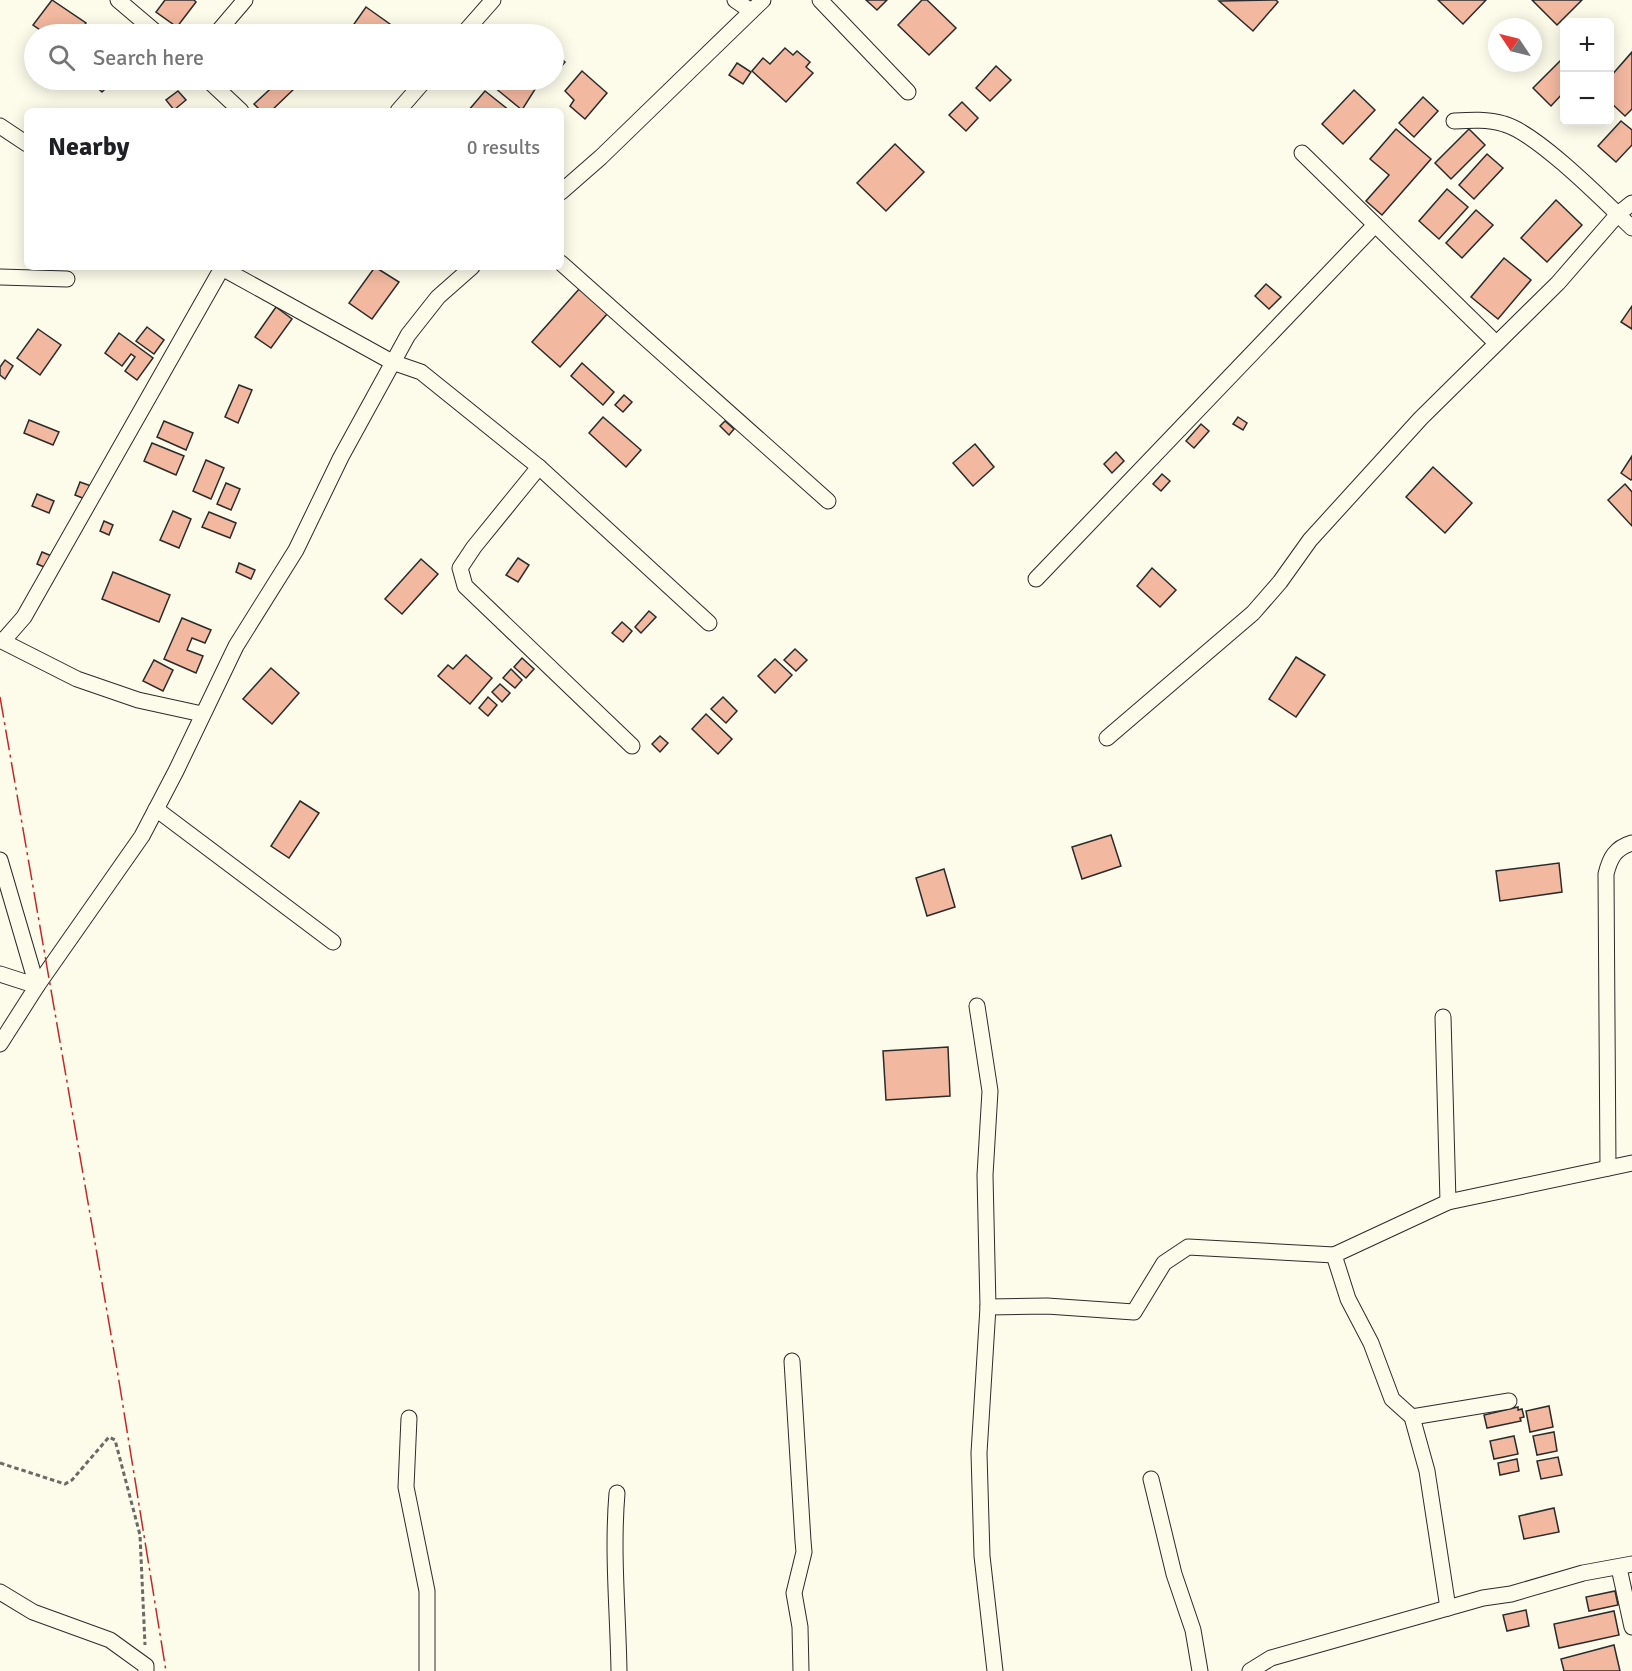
<!DOCTYPE html>
<meta charset="utf-8">
<style>
body{margin:0;font-family:Signika,sans-serif;background:#f2f2f2;color:#202124}
.controls{position:absolute;right:18px;top:18px;display:grid;overflow:hidden;border-radius:9px;box-shadow:0 3px 15px #0003}
.controls button{width:54px;height:54px;display:grid;place-items:center;padding:0;border:0;border-bottom:2px solid #e0e0e0;background:#fff;color:#202124;font:30px sans-serif}
.compass{position:absolute;left:1488px;top:18px;width:54px;height:54px;border-radius:50%;background:#fff;box-shadow:0 3px 15px #0003;rotate:305deg}
.list{margin:0;padding:0;list-style:none}
h2{display:flex;justify-content:space-between;align-items:center;height:78px;margin:0;padding:0 24px;font-size:26px}
h2 small{font-size:20px;font-weight:400;color:#757577}
.icon{flex:none;width:33px;height:33px;fill:none;stroke:currentColor;stroke-width:2;stroke-linecap:round;stroke-linejoin:round}
.map{position:relative;flex:none;width:1632px;height:1671px;overflow:hidden}
.search{position:absolute;background:#fff;box-shadow:0 3px 15px #0003;left:24px;top:24px;width:540px;height:66px;display:flex;align-items:center;gap:15px;box-sizing:border-box;padding:0 21px;border-radius:33px;color:#757577;font-size:22px}
.panel{position:absolute;background:#fff;box-shadow:0 3px 15px #0003;left:24px;top:108px;width:540px;height:162px;border-radius:9px}
.map>svg:first-child{display:block}
</style>
<div class="map">
<svg width="1632" height="1671" viewBox="0 0 1632 1671">
<rect width="100%" height="100%" fill="#fdfbea"/>
<!-- building -->
<g fill="#f2b8a0" stroke="#2b2b2b" stroke-width="1.5">
<path d="M52 0 86 23 78 34H46L33 25Z"/>
<path d="M165 0H194L196 2 177 27 156 12Z"/>
<path d="M866 0H887L877 10Z"/>
<path d="M922 0H927L956 28 929 55 898 25Z"/>
<path d="M1276 0 1278 2 1253 31 1219 1Z"/>
<path d="M1438 0H1486L1463 24Z"/>
<path d="M1532 0H1582L1557 25Z"/>
<path d="M366 7 404 34H347Z"/>
<path d="M785 48 793 55 797 51 810 62 806 67 813 73 786 102 752 71 763 58 770 64Z"/>
<path d="M554 52 565 62 554 75Z"/>
<path d="M1632 52V109L1625 116 1610 102V77Z"/>
<path d="M1564 57V92L1551 106 1533 88Z"/>
<path d="M737 63 751 72 743 84 729 75Z"/>
<path d="M996 66 1011 80 990 101 976 88Z"/>
<path d="M582 71 607 93 585 119 570 106 574 100 565 91Z"/>
<path d="M89 80H114L102 92Z"/>
<path d="M280 80H289L296 87 271 111H261L254 104Z"/>
<path d="M501 80H534L539 83 522 110 494 87Z"/>
<path d="M1354 90 1375 110 1343 144 1322 124Z"/>
<path d="M178 91 186 100 174 110 166 100Z"/>
<path d="M485 91 510 111H468Z"/>
<path d="M1423 97 1438 111 1414 137 1399 123Z"/>
<path d="M962 102 978 118 966 131 949 115Z"/>
<path d="M1621 121 1632 130V145L1616 162 1598 146Z"/>
<path d="M1396 129 1431 159 1382 215 1366 201 1389 175 1370 159Z"/>
<path d="M1469 129 1485 145 1451 179 1435 163Z"/>
<path d="M895 144 924 172 886 211 857 183Z"/>
<path d="M1487 154 1503 168 1474 199 1459 185Z"/>
<path d="M1447 189 1468 207 1439 239 1419 221Z"/>
<path d="M1556 200 1582 225 1547 262 1521 238Z"/>
<path d="M1476 210 1493 225 1462 258 1446 243Z"/>
<path d="M1504 258 1531 280 1498 319 1471 297Z"/>
<path d="M375 267 399 282 372 319 349 303Z"/>
<path d="M1266 284 1281 297 1269 309 1255 296Z"/>
<path d="M580 288 608 313 560 367 532 342Z"/>
<path d="M1632 306V329L1621 322Z"/>
<path d="M276 307 292 319 271 348 255 337Z"/>
<path d="M147 327 164 340 154 354 136 341Z"/>
<path d="M38 329 61 345 40 375 17 358Z"/>
<path d="M119 333 153 358 137 380 125 371 135 357 131 354 122 366 105 353Z"/>
<path d="M5 360 13 366 5 379 0 375V367Z"/>
<path d="M582 363 614 392 603 405 571 376Z"/>
<path d="M239 385 252 390 238 423 225 417Z"/>
<path d="M624 395 632 402 623 412 615 405Z"/>
<path d="M603 417 641 450 626 467 589 433Z"/>
<path d="M1238 417 1247 423 1243 430 1233 424Z"/>
<path d="M29 420 59 432 53 445 24 433Z"/>
<path d="M164 421 193 433 186 450 157 437Z"/>
<path d="M725 421 734 429 729 435 720 426Z"/>
<path d="M1201 424 1209 431 1194 448 1186 441Z"/>
<path d="M152 443 184 456 176 475 144 461Z"/>
<path d="M975 444 994 467 973 486 953 463Z"/>
<path d="M1116 452 1124 461 1112 473 1104 464Z"/>
<path d="M1632 456V479L1631 480 1621 473Z"/>
<path d="M206 460 224 468 211 499 193 491Z"/>
<path d="M1433 467 1472 503 1445 533 1406 497Z"/>
<path d="M1162 474 1170 481 1161 491 1153 484Z"/>
<path d="M80 482 91 486 85 499 75 495Z"/>
<path d="M226 483 240 489 231 510 217 504Z"/>
<path d="M1625 484 1632 492V526L1608 500Z"/>
<path d="M37 494 54 501 49 513 32 506Z"/>
<path d="M173 511 191 519 179 548 160 540Z"/>
<path d="M209 512 236 523 230 538 202 527Z"/>
<path d="M104 521 113 525 109 535 100 531Z"/>
<path d="M42 552 54 557 49 569 37 564Z"/>
<path d="M518 558 529 565 518 582 506 575Z"/>
<path d="M421 559 438 574 402 614 385 599Z"/>
<path d="M239 563 255 570 251 579 236 572Z"/>
<path d="M1152 568 1176 590 1160 607 1137 586Z"/>
<path d="M113 572 170 595 159 622 102 599Z"/>
<path d="M649 611 656 617 641 633 635 627Z"/>
<path d="M182 618 211 630 205 643 192 638 187 650 203 656 196 673 164 659Z"/>
<path d="M622 622 632 631 623 642 612 633Z"/>
<path d="M795 649 807 660 796 671 784 660Z"/>
<path d="M466 655 492 678 470 704 438 676 448 665 453 669Z"/>
<path d="M1296 657 1325 675 1296 717 1269 699Z"/>
<path d="M522 658 534 669 526 678 514 667Z"/>
<path d="M775 659 792 675 775 693 758 676Z"/>
<path d="M154 660 173 670 163 691 143 681Z"/>
<path d="M271 668 299 693 272 724 243 699Z"/>
<path d="M511 669 522 680 515 688 503 678Z"/>
<path d="M500 684 510 693 502 702 492 692Z"/>
<path d="M488 697 497 705 488 716 479 708Z"/>
<path d="M723 697 737 711 726 723 711 709Z"/>
<path d="M706 714 732 739 718 754 692 729Z"/>
<path d="M660 736 668 743 660 752 652 744Z"/>
<path d="M300 801 319 813 289 858 271 846Z"/>
<path d="M1111 835 1121 866 1082 879 1072 847Z"/>
<path d="M1559 863 1562 892 1500 901 1496 871Z"/>
<path d="M944 869 955 907 927 916 916 878Z"/>
<path d="M948 1047 950 1096 886 1100 883 1051Z"/>
<path d="M1549 1406 1553 1427 1530 1432 1526 1411Z"/>
<path d="M1518 1407V1410L1522 1409 1524 1417 1520 1418 1521 1421 1487 1428 1484 1415Z"/>
<path d="M1554 1432 1557 1451 1537 1455 1533 1436Z"/>
<path d="M1514 1436 1518 1454 1494 1459 1490 1441Z"/>
<path d="M1558 1457 1562 1475 1541 1479 1537 1461Z"/>
<path d="M1517 1459 1519 1471 1500 1475 1498 1463Z"/>
<path d="M1554 1508 1559 1532 1524 1539 1519 1516Z"/>
<path d="M1615 1591 1618 1605 1589 1611 1586 1597Z"/>
<path d="M1526 1610 1529 1626 1507 1631 1503 1615Z"/>
<path d="M1614 1611 1619 1635 1559 1648 1554 1624Z"/>
<path d="M1614 1645 1620 1671H1564L1561 1659Z"/>
</g>
<g fill="none" stroke-linecap="round" stroke-linejoin="round">
<!-- minor casing -->
<g stroke="#2b2b2b" stroke-width="17">
<g id="minor">
<path d="M118 0 158 34"/>
<path d="M735 0 751 11"/>
<path d="M820 0 908 92"/>
<path d="M216 34 245 0"/>
<path d="M463 34 493 0"/>
<path d="M208 80 241 111"/>
<path d="M398 111 425 80"/>
<path d="M1454 121C1471 120 1488 119 1504 124 1537 133 1605 202 1632 228"/>
<path d="M0 126 27 144"/>
<path d="M1302 153 1495 342"/>
<path d="M561 192 601 157 763 0"/>
<path d="M561 263 828 501"/>
<path d="M220 267 392 362 421 372 539 467 709 623"/>
<path d="M0 277 67 279"/>
<path d="M539 467 474 547 460 568 465 586 632 746"/>
<path d="M1036 579 1375 225"/>
<path d="M0 640 77 679 138 700 202 714"/>
<path d="M3 641 24 617 222 268"/>
<path d="M1107 738 1253 613 1280 582 1310 540 1421 418 1558 283 1618 214 1632 203"/>
<path d="M156 809 333 942"/>
<path d="M0 860 37 986 0 974"/>
<path d="M977 1006 990 1091 985 1175 988 1307 979 1453 982 1556 995 1671"/>
<path d="M1443 1017 1448 1202"/>
<path d="M0 1044 37 986 142 836 176 771 236 646 296 550 341 457 408 335 438 297 472 267"/>
<path d="M1608 1168 1606 874C1610 858 1615 848 1632 843"/>
<path d="M988 1307 1047 1306 1134 1312 1164 1263 1188 1247 1334 1255"/>
<path d="M792 1361 803 1541 804 1552 794 1593 800 1627 801 1671"/>
<path d="M1412 1417 1509 1401"/>
<path d="M409 1418 406 1487 427 1591V1671"/>
<path d="M1151 1479 1174 1574 1193 1630 1200 1671"/>
<path d="M617 1493C612 1553 618 1611 619 1671"/>
<path d="M1619 1568 1632 1627"/>
<path d="M0 1592 33 1612 110 1640 146 1666V1671"/>
<path d="M1448 1608 1427 1471 1412 1417 1392 1399 1371 1343 1348 1299 1334 1255 1448 1202 1632 1163"/>
<path d="M1250 1671 1271 1658 1483 1598 1511 1594 1583 1573 1632 1564"/>
</g>
</g>
<!-- path -->
<path stroke="#6a6964" stroke-width="3" stroke-dasharray="4.5 3" stroke-linecap="butt" d="M0 1463 65 1484 72 1480 109 1437 115 1440 140 1535 145 1645"/>
<!-- minor -->
<use href="#minor" stroke="#fdfbea" stroke-width="15"/>
<!-- power -->
<path stroke="#c62828" stroke-width="1.5" stroke-dasharray="21 4.5 3 4.5" stroke-linecap="butt" d="M0 697 117 1369 166 1671"/>
</g>
</svg>
<div class="controls">
<button>+</button>
<button>−</button>
</div>
<svg class="compass" viewBox="-18 -18 36 36"><path d="M0-13l5 13h-10z" fill="#e53935"/><path d="M0 13l5-13h-10z" fill="#757577"/></svg>
<div class="search"><svg class="icon" aria-label="search" viewBox="0 0 24 24"><circle cx="10" cy="10" r="6"/><path d="M15 15l6 6"/></svg>Search here</div>
<section class="panel">
<h2>Nearby<small>0 results</small></h2>
<ul class="list">
</ul>
</section>
</div>
